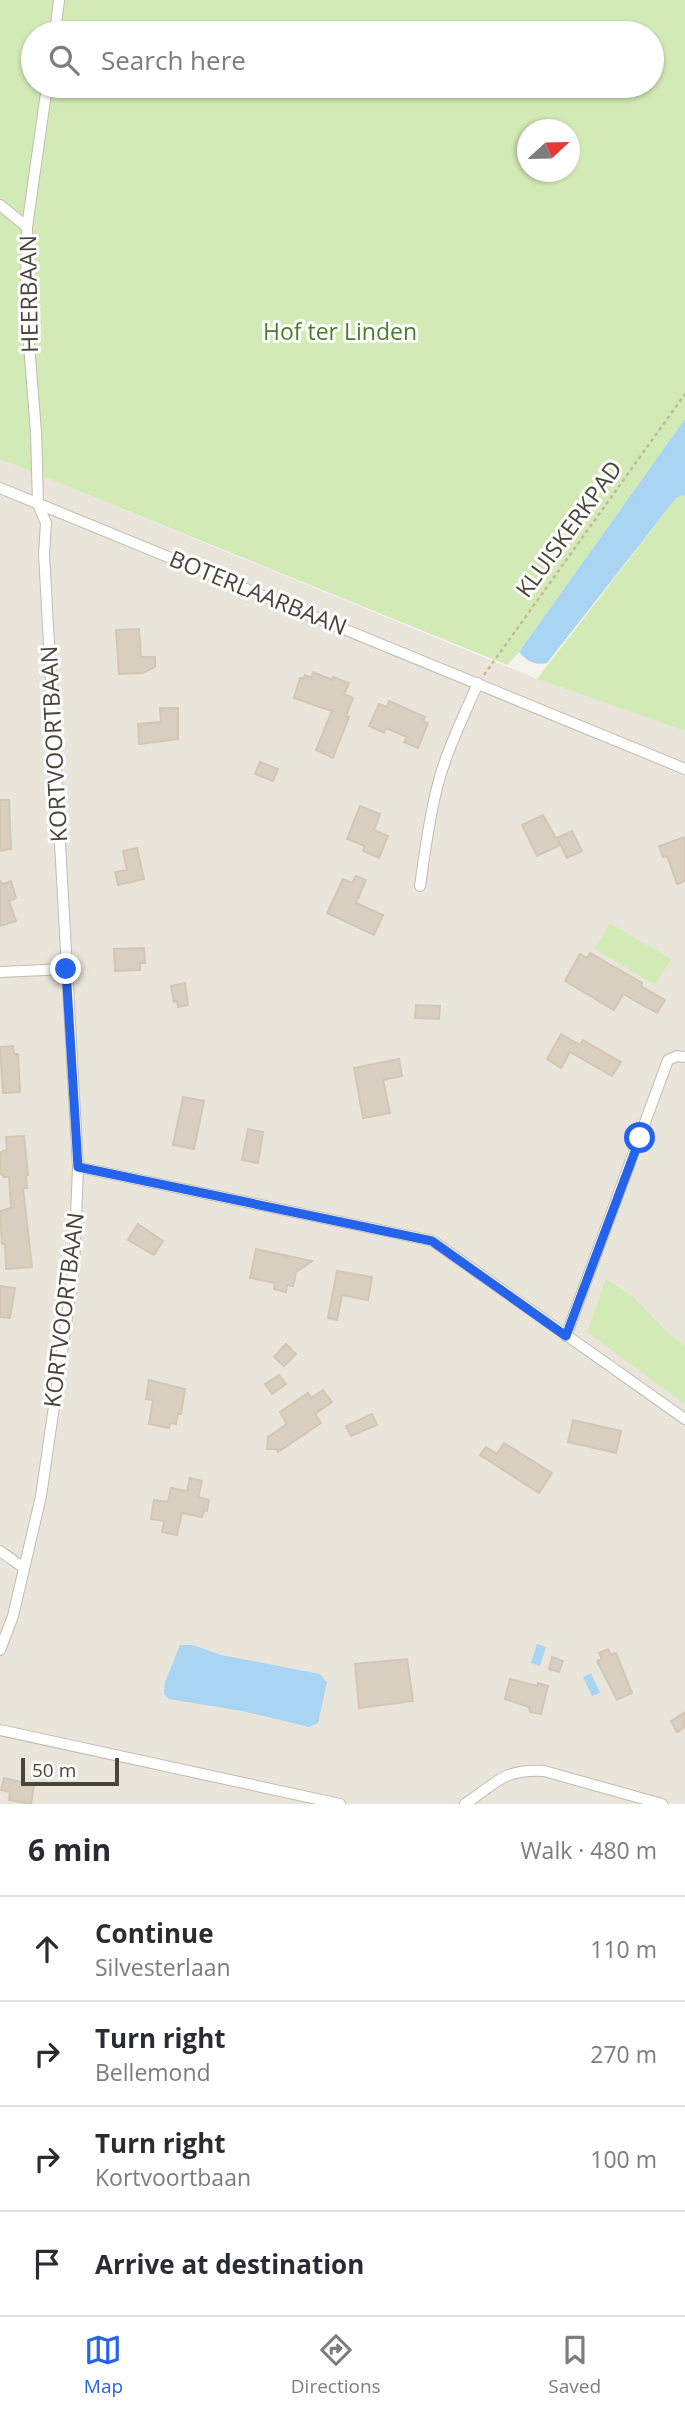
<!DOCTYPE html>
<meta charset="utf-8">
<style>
body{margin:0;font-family:"Open Sans",sans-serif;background:#f7f7f7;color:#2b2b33}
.compass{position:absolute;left:517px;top:119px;width:63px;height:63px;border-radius:50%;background:#fff;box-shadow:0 2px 5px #0004;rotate:68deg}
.scale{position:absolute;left:21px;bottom:18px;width:98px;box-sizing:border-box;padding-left:7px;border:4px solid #4b4439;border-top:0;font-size:19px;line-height:24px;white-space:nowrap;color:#4b4439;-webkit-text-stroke:5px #fff;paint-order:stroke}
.stop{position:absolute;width:21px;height:21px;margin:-16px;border:5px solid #2563eb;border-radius:50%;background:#fff}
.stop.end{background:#2563eb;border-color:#fff;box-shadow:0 2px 7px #0008}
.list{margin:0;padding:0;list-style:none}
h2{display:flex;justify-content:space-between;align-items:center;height:91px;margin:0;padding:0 28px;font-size:30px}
h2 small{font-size:23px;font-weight:400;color:#7c7c81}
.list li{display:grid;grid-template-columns:46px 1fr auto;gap:21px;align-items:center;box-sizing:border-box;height:105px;padding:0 28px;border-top:2px solid #e1e1e2}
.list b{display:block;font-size:26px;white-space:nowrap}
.list p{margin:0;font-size:23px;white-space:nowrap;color:#7c7c81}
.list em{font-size:23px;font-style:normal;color:#7c7c81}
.icon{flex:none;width:38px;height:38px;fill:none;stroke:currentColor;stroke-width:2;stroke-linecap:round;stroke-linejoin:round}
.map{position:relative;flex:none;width:685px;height:1804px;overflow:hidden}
.search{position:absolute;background:#fff;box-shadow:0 2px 5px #0004;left:21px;right:21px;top:21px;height:77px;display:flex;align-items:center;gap:18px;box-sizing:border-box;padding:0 24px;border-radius:38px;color:#7c7c81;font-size:26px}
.sheet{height:511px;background:#fff}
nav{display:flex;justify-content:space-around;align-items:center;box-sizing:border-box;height:98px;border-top:2px solid #e1e1e2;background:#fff;font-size:19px;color:#7c7c81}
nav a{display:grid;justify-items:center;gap:4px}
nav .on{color:#2563eb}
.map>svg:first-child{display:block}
</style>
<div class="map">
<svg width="685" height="1804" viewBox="0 0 685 1804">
<rect width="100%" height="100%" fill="#f6f3ec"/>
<!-- residential -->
<path fill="#eae5da" d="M0 459 537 679 685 731V1804H0Z"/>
<!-- green -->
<g fill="#d2eab5" fill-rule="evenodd">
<path d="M0 0H685V419L519 652 507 665 0 459ZM33 33H652V86H33ZM528 130H570V172H528Z"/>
<path d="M685 495V731L537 679 677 497Z"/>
<path d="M610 923 671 959 655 985 595 949Z"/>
<path d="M606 1279 633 1297 667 1332 685 1346V1404L587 1332Z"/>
</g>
<!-- water -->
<g fill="#a9d4f2">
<path d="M685 419V495L677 497 547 663C535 666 527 661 519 652Z"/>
<path d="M537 1644 546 1647 540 1666 531 1663Z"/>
<path d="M180 1645H193L221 1655 320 1674 327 1682 318 1723 309 1727 242 1711 169 1699 164 1694 165 1682Z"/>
<path d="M591 1673 600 1693 592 1696 583 1677Z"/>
</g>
<!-- building -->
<g fill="#d8cfc1" stroke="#d3c7b4" stroke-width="2">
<path d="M139 629 141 657H155V667L143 673 119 674 116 630Z"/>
<path d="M313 672 332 680 333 677 349 683 344 694 353 698 346 716 349 717 333 758 316 750 332 711 294 698 300 678 303 679 305 675 311 678Z"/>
<path d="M389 701 425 717 423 721 428 723 418 748 404 742 407 737 386 728 384 733 369 726 379 704 387 707Z"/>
<path d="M160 708H178V739L139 744 138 724 161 722Z"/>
<path d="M260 762 278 769 273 781 255 774Z"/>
<path d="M0 800H9L11 849 0 851Z"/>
<path d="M360 806 380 814 374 830 388 836 379 858 363 851 365 846 347 839Z"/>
<path d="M543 815 560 845 537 856 522 825Z"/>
<path d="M572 831 582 851 567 858 557 838Z"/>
<path d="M685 837V881L677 884 667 856 663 857 659 846Z"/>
<path d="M137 848 144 879 118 885 115 872 127 870 123 851Z"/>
<path d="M356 876 366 880 356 903 383 915 374 935 327 913 343 879 352 883Z"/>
<path d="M0 881 3 884 11 881 16 898 9 901 16 921 0 926Z"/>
<path d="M144 948 145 963H140V970L115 971 114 949Z"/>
<path d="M590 953 642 983 641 986 665 1000 657 1013 623 994 614 1010 565 981 580 954 587 958Z"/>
<path d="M185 983 188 1005 178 1007 177 1001 174 1002 171 986Z"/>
<path d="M416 1005 440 1006 439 1019 415 1018Z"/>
<path d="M561 1034 580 1045 583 1040 621 1062 612 1076 570 1052 561 1068 547 1059Z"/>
<path d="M13 1046 14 1054H18L20 1092 3 1093 0 1047Z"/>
<path d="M399 1059 402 1076 383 1080 390 1113 363 1118 354 1068Z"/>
<path d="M183 1097 204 1101 194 1149 173 1145Z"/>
<path d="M248 1129 263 1132 258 1163 242 1160Z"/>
<path d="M24 1136 28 1175 26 1176 27 1188H23L32 1267 6 1269 5 1244H2L0 1211 11 1208 9 1177H4L0 1173V1153L7 1149 6 1137Z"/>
<path d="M138 1224 163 1241 154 1255 128 1240Z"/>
<path d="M256 1249 312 1261 296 1272 293 1286 287 1285 286 1292 274 1289 275 1283 250 1278Z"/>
<path d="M337 1271 372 1277 368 1300 342 1295 337 1320 328 1318Z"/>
<path d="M0 1286 15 1288 10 1318 0 1317Z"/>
<path d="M286 1344 296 1354 284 1366 274 1357Z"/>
<path d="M279 1375 286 1384 272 1394 265 1384Z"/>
<path d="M149 1380 185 1389 181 1414H178L176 1424 170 1423 169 1428 149 1424 153 1400 146 1399Z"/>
<path d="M323 1390 332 1402 315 1414 321 1423 278 1452 276 1449H267L268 1437 287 1424 280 1412 308 1393 311 1398Z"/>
<path d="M372 1414 377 1425 351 1436 346 1426Z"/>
<path d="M573 1420 621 1431 616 1453 568 1442Z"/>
<path d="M504 1443 552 1473 539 1493 480 1455 486 1447 497 1454Z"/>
<path d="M190 1478 202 1481 198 1497 209 1500 207 1511 204 1510 202 1517 182 1513 177 1535 162 1532 164 1521 151 1519 154 1500 168 1502 171 1488 187 1491Z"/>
<path d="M608 1649 611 1655 616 1653 632 1693 617 1700 597 1661 602 1659 599 1653Z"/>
<path d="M552 1657 563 1661 559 1672 549 1669Z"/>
<path d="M407 1659 413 1701 359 1708 355 1664Z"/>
<path d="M510 1679 537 1686 538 1683 548 1686 541 1714 530 1712 529 1707 505 1699Z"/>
<path d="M685 1712V1727L677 1732 671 1721Z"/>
<path d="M4 1778 34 1785 31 1804 9 1800 10 1792 1 1790Z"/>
</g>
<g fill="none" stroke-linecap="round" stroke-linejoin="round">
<!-- street casing -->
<g stroke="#c2bbae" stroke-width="12">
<g id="street">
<path d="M55 33 59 0"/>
<path d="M0 205 27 227"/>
<path d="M0 488 685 769"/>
<path d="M420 886C425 852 429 817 438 784 447 749 464 716 478 683"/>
<path d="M0 972 66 969"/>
<path d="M78 1167 433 1241 685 1419"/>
<path d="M566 1336 668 1060 677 1056 685 1057"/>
<path d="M0 1551 24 1568"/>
<path d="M0 1650 13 1616 41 1496 74 1269 78 1167 44 554 46 523 38 504 36 432 26 307 27 227 47 86"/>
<path d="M0 1730 340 1804"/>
<path d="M465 1804C497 1783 502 1769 544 1771L662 1804"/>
</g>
</g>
<!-- path -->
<path stroke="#c4b79f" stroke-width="2.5" stroke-dasharray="3.5 3.5" stroke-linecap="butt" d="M484 675 685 394"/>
<!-- street -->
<use href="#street" stroke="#fff" stroke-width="10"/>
</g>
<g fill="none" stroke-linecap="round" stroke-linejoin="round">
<!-- route -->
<path stroke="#2563eb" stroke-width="9" d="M66 969 78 1167 432 1241 566 1336 640 1138"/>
</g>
<g text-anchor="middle" stroke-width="6" stroke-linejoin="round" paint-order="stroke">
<!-- street labels -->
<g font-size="23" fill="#4b4439" stroke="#fff">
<text transform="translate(29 294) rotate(-91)" y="8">HEERBAAN</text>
<text transform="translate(569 529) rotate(-54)" y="8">KLUISKERKPAD</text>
<text transform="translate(258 593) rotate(22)" y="8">BOTERLAARBAAN</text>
<text transform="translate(54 744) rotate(-93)" y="8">KORTVOORTBAAN</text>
<text transform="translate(64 1310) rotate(-83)" y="8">KORTVOORTBAAN</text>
</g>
<!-- park labels -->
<g font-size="23" fill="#4a7f2a" stroke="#fff">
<text x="340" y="340">Hof ter Linden</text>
</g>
</g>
</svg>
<svg class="compass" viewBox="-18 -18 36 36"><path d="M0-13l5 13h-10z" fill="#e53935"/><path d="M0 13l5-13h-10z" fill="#7c7c81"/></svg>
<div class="scale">50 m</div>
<div class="stop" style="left:640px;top:1138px"></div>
<div class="stop end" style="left:66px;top:969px"></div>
<div class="search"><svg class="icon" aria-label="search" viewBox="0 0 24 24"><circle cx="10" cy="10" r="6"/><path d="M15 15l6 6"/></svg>Search here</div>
</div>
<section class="sheet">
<h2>6 min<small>Walk · 480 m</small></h2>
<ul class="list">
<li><svg class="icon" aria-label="ahead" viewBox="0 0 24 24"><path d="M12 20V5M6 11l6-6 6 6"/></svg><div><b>Continue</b><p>Silvesterlaan</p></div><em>110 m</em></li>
<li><svg class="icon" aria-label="right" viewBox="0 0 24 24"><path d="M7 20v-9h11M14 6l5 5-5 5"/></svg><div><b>Turn right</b><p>Bellemond</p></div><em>270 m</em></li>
<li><svg class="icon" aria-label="right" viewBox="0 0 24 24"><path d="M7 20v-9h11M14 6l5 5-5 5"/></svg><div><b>Turn right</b><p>Kortvoortbaan</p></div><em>100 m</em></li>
<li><svg class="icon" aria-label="arrive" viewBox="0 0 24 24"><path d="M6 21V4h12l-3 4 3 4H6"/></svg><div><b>Arrive at destination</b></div></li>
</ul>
</section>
<nav>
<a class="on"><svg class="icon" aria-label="map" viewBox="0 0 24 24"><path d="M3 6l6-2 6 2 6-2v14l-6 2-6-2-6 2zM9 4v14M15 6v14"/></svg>Map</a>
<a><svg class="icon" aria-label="directions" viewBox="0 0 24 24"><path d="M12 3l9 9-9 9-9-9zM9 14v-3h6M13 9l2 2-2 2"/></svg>Directions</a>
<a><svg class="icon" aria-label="saved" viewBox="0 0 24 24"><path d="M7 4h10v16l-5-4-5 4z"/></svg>Saved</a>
</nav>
